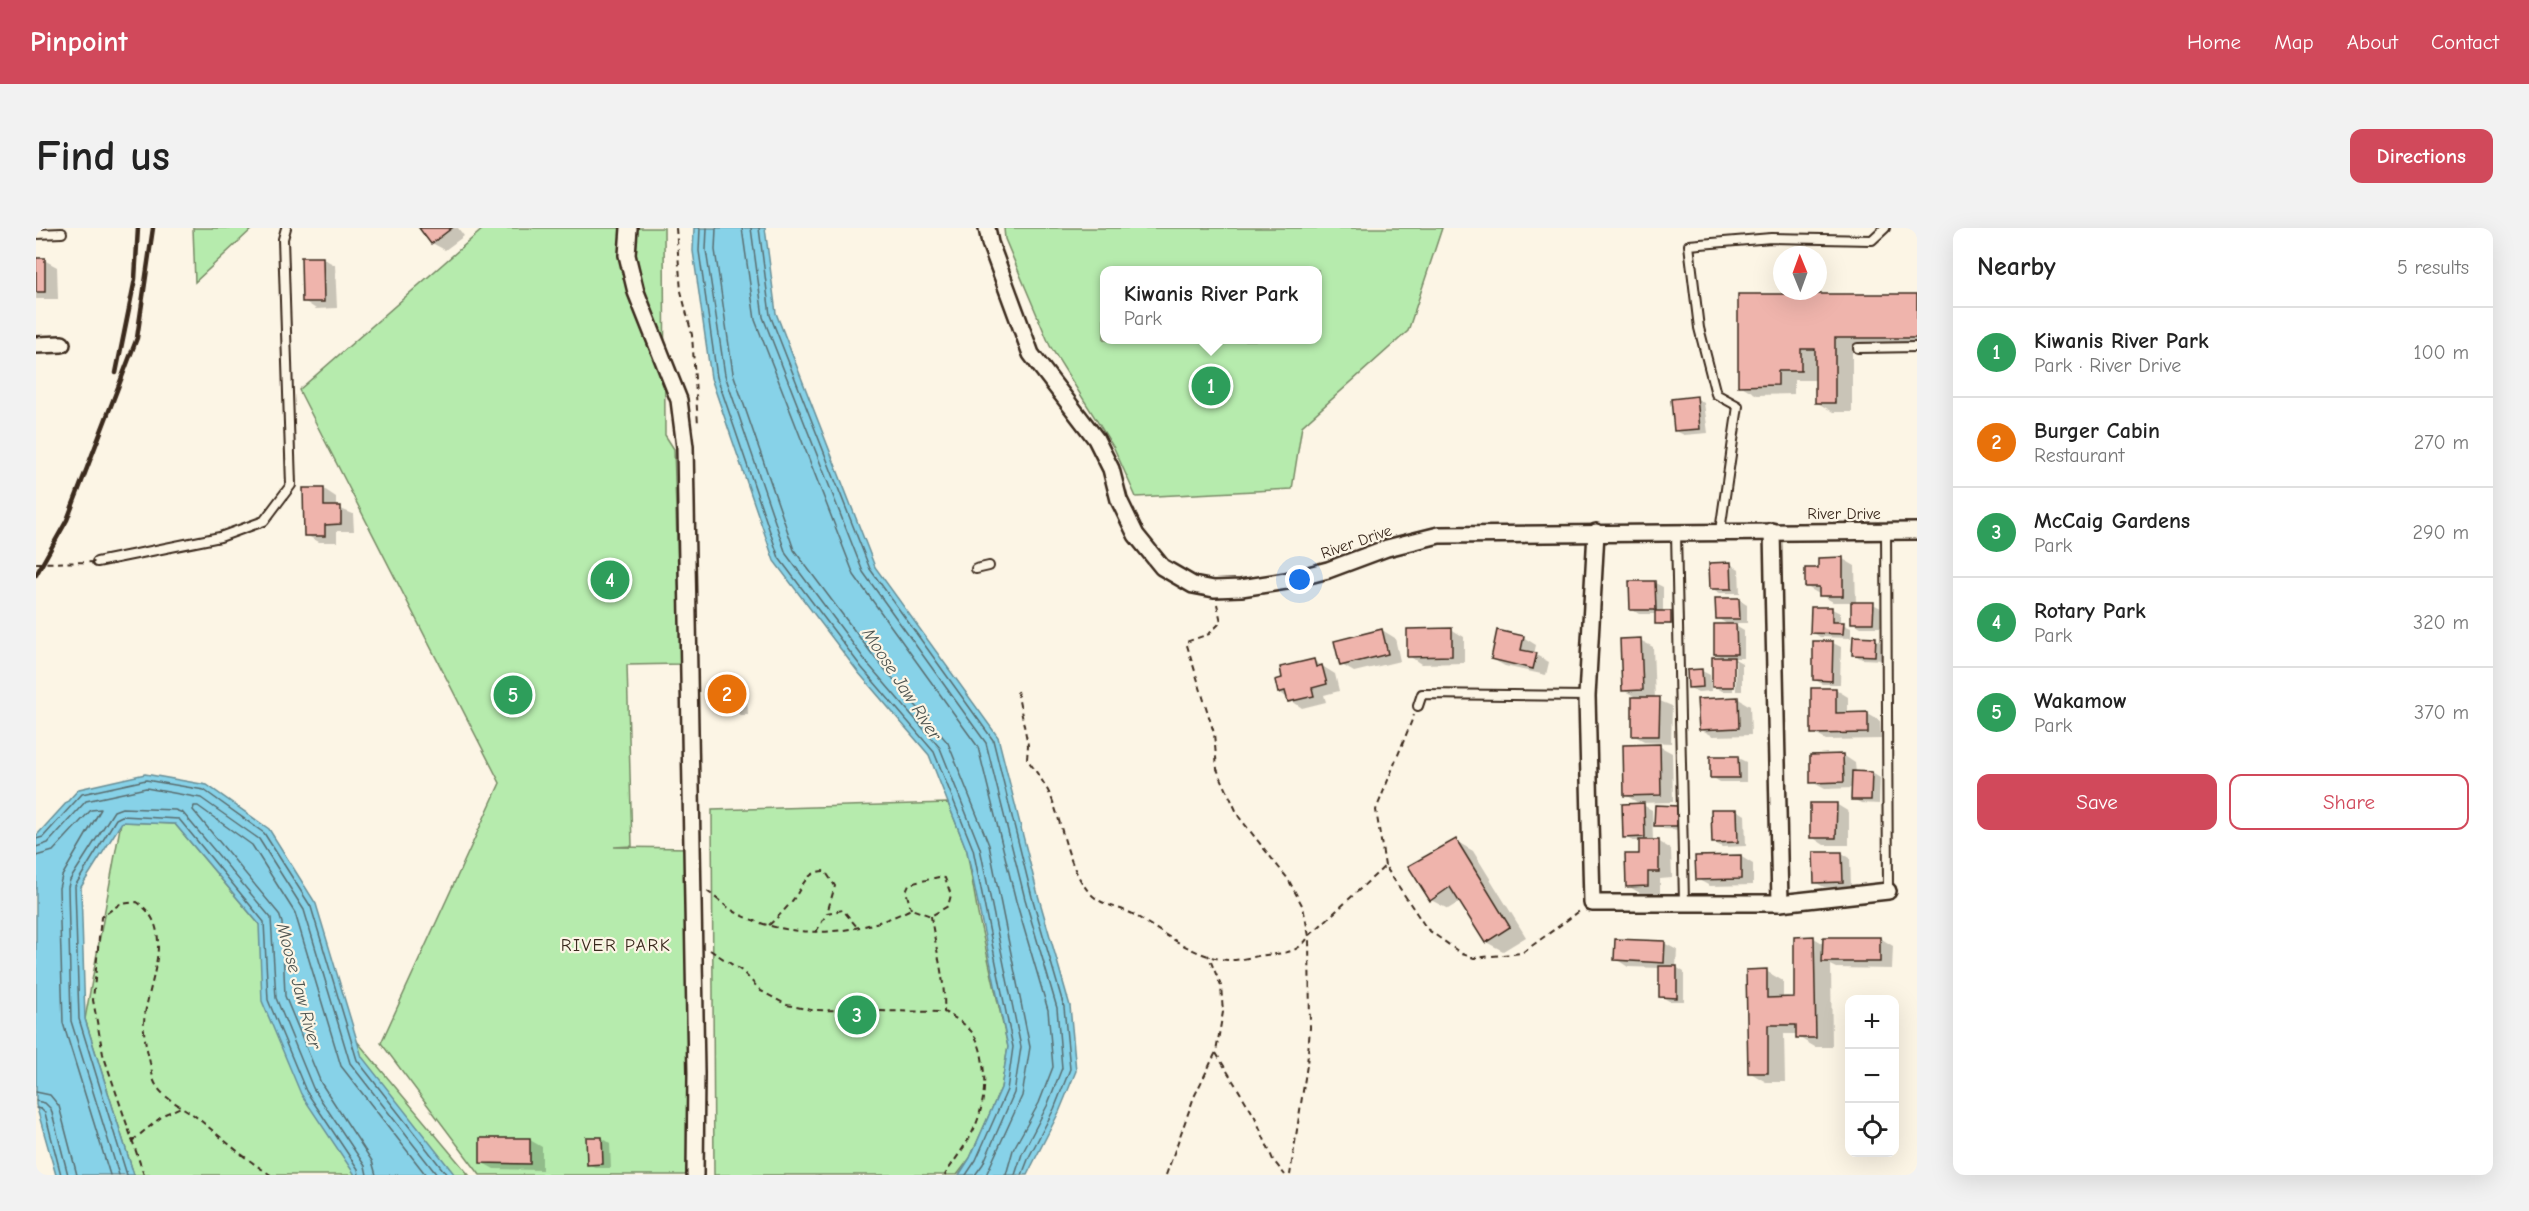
<!DOCTYPE html>
<meta charset="utf-8">
<style>
body{margin:0;font-family:"Comic Neue",sans-serif;background:#f2f2f2;color:#222}
.controls{position:absolute;right:18px;bottom:18px;display:grid;overflow:hidden;border-radius:12px;box-shadow:0 6px 24px #0002}
.controls button{width:54px;height:54px;display:grid;place-items:center;padding:0;border:0;border-bottom:2px solid #e0e0e0;background:#fff;color:#222;font:30px sans-serif}
.compass{position:absolute;left:1737px;top:18px;width:54px;height:54px;border-radius:50%;background:#fff;box-shadow:0 6px 24px #0002;rotate:359deg}
.you{position:absolute;left:1264px;top:352px;width:21px;height:21px;margin:-15px;border:4px solid #fff;border-radius:50%;background:#1a73e8;box-shadow:0 0 0 9px #1a73e833}
.badge{display:grid;place-items:center;width:39px;height:39px;border-radius:50%;background:#d1495b;color:#fff;font-size:20px;font-weight:700}
.pin{position:absolute;translate:-50% -50%;border:3px solid #fff;box-shadow:0 2px 6px #0006}
.popup{position:absolute;left:1064px;top:38px;width:222px;height:78px;box-sizing:border-box;display:grid;place-content:center;border-radius:12px;background:#fff;filter:drop-shadow(0 2px 4px #0005);font-size:20px;white-space:nowrap;color:#767676}
.popup b{font-size:22px;color:#222}
.popup::after{content:'';position:absolute;left:50%;top:100%;margin-left:-12px;border:12px solid transparent;border-top-color:#fff}
.list{margin:0;padding:0;list-style:none}
h2{display:flex;justify-content:space-between;align-items:center;height:78px;margin:0;padding:0 24px;font-size:26px}
h2 small{font-size:20px;font-weight:400;color:#767676}
.list li{display:grid;grid-template-columns:39px 1fr auto;gap:18px;align-items:center;box-sizing:border-box;height:90px;padding:0 24px;border-top:2px solid #e0e0e0}
.list b{display:block;font-size:22px;white-space:nowrap}
.list p{margin:0;font-size:20px;white-space:nowrap;color:#767676}
.list em{font-size:20px;font-style:normal;color:#767676}
.actions{display:flex;gap:12px;padding:18px 24px}
.actions a{flex:1;padding:14px 0;border:2px solid #d1495b;border-radius:12px;text-align:center;font-size:21px;color:#d1495b}
.actions .main{background:#d1495b;color:#fff}
.icon{flex:none;width:33px;height:33px;fill:none;stroke:currentColor;stroke-width:2;stroke-linecap:round;stroke-linejoin:round}
.map{position:relative;flex:none;width:1881px;height:947px;overflow:hidden;border-radius:12px}
header{display:flex;align-items:center;gap:36px;box-sizing:border-box;height:84px;padding:0 30px;background:#d1495b;color:#fff}
header strong{font-size:28px}
nav{display:flex;gap:33px;margin-inline-start:auto;font-size:21px}
.intro{display:flex;align-items:center;justify-content:space-between;box-sizing:border-box;height:144px;padding:0 36px}
h1{margin:0;font-size:42px}
.button{padding:15px 27px;border-radius:12px;background:#d1495b;color:#fff;font-size:21px;font-weight:700}
main{display:flex;gap:36px;padding:0 36px}
aside{flex:1;background:#fff;border-radius:12px;box-shadow:0 6px 24px #0002}
.map>svg:first-child{display:block}
</style>
<header>
<strong>Pinpoint</strong>
<nav><a>Home</a><a>Map</a><a>About</a><a>Contact</a></nav>
</header>
<div class="intro"><h1>Find us</h1><a class="button">Directions</a></div>
<main>
<div class="map">
<svg width="1881" height="947" viewBox="0 0 1881 947">
<rect width="100%" height="100%" fill="#fcf5e5"/>
<filter id="ink" filterUnits="userSpaceOnUse"><feTurbulence type="fractalNoise" baseFrequency=".0167" numOctaves="2"/><feDisplacementMap in="SourceGraphic" scale="12" xChannelSelector="R" yChannelSelector="G"/><feConvolveMatrix kernelMatrix="1 2 1 2 8 2 1 2 1" color-interpolation-filters="sRGB"/></filter>
<g filter="url(#ink)">
<!-- green -->
<g fill="#b6ebad" stroke="#788a66" stroke-width="1.5" fill-rule="evenodd">
<path d="M157 0H217L159 54Z"/>
<path d="M448 0H628L629 207 638 221 645 436 591 437 596 618 578 619 656 620 668 947H444L345 815 464 555 263 162Z"/>
<path d="M968 0H1406L1372 103 1266 198 1256 261 1100 269 1078 220 1014 118 969 11ZM1068 42H1282V112H1068Z"/>
<path d="M912 575 931 623 942 686 972 819 965 860 934 930 921 947H678L676 582Z"/>
<path d="M85 594 139 596 433 947H98L49 791Z"/>
</g>
<!-- water -->
<g fill="#87d2e8" stroke="#698f97" stroke-width="1.5">
<path d="M658 0H729L740 85 839 339 962 509 1002 667 1034 778 1040 843 1023 884 991 947H923L934 930 965 860 972 819 931 623 893 527 822 444 738 333 675 150 657 23Z"/>
<path d="M109 546 171 557 233 601 280 676 326 829 419 947H319L265 866 226 773 223 696 139 596 86 594 45 659 49 791 98 947H20L0 877V608L43 561Z"/>
</g>
<!-- shadow -->
<g fill="#0003">
<path d="M385 0H422L428 8 409 22 396 15Z"/>
<path d="M286 30 299 37 301 80 280 81 268 73Z"/>
<path d="M0 32H8L21 39 22 71H0Z"/>
<path d="M1881 67V119H1816V184H1797L1780 174V152H1758V166L1721 167 1704 157V68Z"/>
<path d="M1660 170 1668 175 1672 205 1648 207 1640 203Z"/>
<path d="M288 261 300 269V279L317 286 318 303H301V314H283L270 307Z"/>
<path d="M1807 331 1819 338 1820 376H1837L1845 380V399H1825L1816 394 1817 374H1797L1771 359Z"/>
<path d="M1695 336 1703 341 1704 365H1684L1675 360Z"/>
<path d="M1619 355 1627 359V384L1638 386V397H1624L1621 395V386H1603L1595 381Z"/>
<path d="M1703 371 1711 376V395H1696L1708 402V430H1697L1706 435V463H1700V433H1697V463H1686L1678 458 1689 431 1680 426 1693 397 1681 390Z"/>
<path d="M1796 381 1804 385V395L1815 400V410L1784 409 1776 404Z"/>
<path d="M1415 401 1428 409V435L1385 436 1373 428Z"/>
<path d="M1346 402 1359 410 1364 433 1318 444 1306 437Z"/>
<path d="M1487 409 1500 417 1498 426 1513 434 1510 447 1469 438 1456 431Z"/>
<path d="M1839 411 1848 416 1847 432 1826 431 1817 426Z"/>
<path d="M1604 412 1617 419 1619 471 1636 478 1635 515 1610 514 1597 507 1598 468 1587 462Z"/>
<path d="M1797 415 1805 419 1804 456H1786L1778 451Z"/>
<path d="M1278 433 1299 446 1303 463 1288 467 1290 474 1266 480 1243 464Z"/>
<path d="M1666 443 1674 447 1675 463 1662 464 1654 460Z"/>
<path d="M694 456 711 466 712 487H705L688 477Z"/>
<path d="M1799 461 1812 469V486H1832L1844 493 1845 511 1790 512 1777 505Z"/>
<path d="M1701 470 1714 478 1715 507 1677 508 1664 501Z"/>
<path d="M1623 518 1636 525 1637 574 1603 575 1616 582 1617 613H1622L1635 621 1636 650 1624 651V665H1604L1592 658 1605 627V613H1597L1589 609 1606 577 1589 567Z"/>
<path d="M1807 527 1819 535 1820 545H1836L1844 550 1843 576 1825 575 1817 571V560L1789 561 1776 554Z"/>
<path d="M1702 530 1710 534V554H1684L1676 549Z"/>
<path d="M1800 576 1813 584V617H1788L1776 609Z"/>
<path d="M1641 579 1649 584V602L1628 601 1620 597Z"/>
<path d="M1701 582 1709 587 1710 618 1686 619 1677 614Z"/>
<path d="M1420 613 1437 623 1490 709 1467 723 1450 714 1425 673 1412 681 1395 672Z"/>
<path d="M1806 625 1814 630 1815 658 1788 659 1780 655Z"/>
<path d="M1704 628 1717 636V657L1674 658 1661 651Z"/>
<path d="M1778 710 1788 716 1844 710 1857 718 1856 741 1801 740 1795 737 1796 819H1779L1762 809 1761 806H1748L1749 854H1730L1713 844 1730 743 1747 753V771H1760Z"/>
<path d="M1628 715 1641 722 1640 739 1648 744V773H1633L1625 768V740L1592 739 1580 731Z"/>
<path d="M552 910H566L574 915 575 940H561L552 936Z"/>
<path d="M494 912 506 919V942L458 941 445 934Z"/>
</g>
<g fill="none" stroke-linecap="round" stroke-linejoin="round">
<!-- shore -->
<g stroke="#596d6f" stroke-width="1.5">
<path d="M664 0 663 23 681 149 743 330 826 440 898 524 937 621 977 819 971 862 940 932 930 947"/>
<path d="M671 0 670 22 689 147 750 326 832 436 904 520 944 620 985 819 978 865 947 936 939 947"/>
<path d="M680 0 679 22 697 145 758 322 839 430 912 515 953 617 994 819 986 868 950 947"/>
<path d="M706 0 719 92 818 347 942 519 980 673 1012 782 1017 839 1003 875 977 922 970 947"/>
<path d="M715 0 727 89 827 344 950 515 989 671 1021 780 1026 840 1011 878 986 926 979 947"/>
<path d="M723 0 734 87 834 341 957 512 996 669 1028 779 1034 841 1018 881 993 929 986 947"/>
<path d="M0 611 7 609 46 566 110 552 168 562 228 605 275 679 321 832 411 947"/>
<path d="M0 619 12 615 50 573 110 560 165 570 223 611 268 682 314 835 401 947"/>
<path d="M0 628 17 623 55 582 65 581 26 648 23 660 27 795 74 947"/>
<path d="M0 864 14 867 23 878 41 947"/>
<path d="M0 873 9 875 15 881 32 947"/>
<path d="M0 880 5 881 9 885 25 947"/>
<path d="M83 947 35 793 32 659 34 652 78 583 86 580 139 582 147 585 235 690 240 770 277 860 329 938 331 947"/>
<path d="M91 947 43 791 39 658 80 591 86 588 143 591 228 694 232 772 270 863 322 941 323 947"/>
<path d="M340 947 336 933 285 855 249 768 246 695 243 686 157 582 158 578H162L216 617 259 685 305 838 390 947"/>
</g>
</g>
<!-- building -->
<g fill="#efb4ac" stroke="#3b2a1e" stroke-width="1.5">
<path d="M383 0H416L395 16Z"/>
<path d="M265 29H287L288 74H266Z"/>
<rect x="0" y="30" width="9" height="34"/>
<path d="M1702 66H1881V110H1799V175H1779V121H1765V143H1742V157L1702 158Z"/>
<path d="M1661 168 1664 201 1638 203 1635 171Z"/>
<path d="M267 260H288V278H305V296L289 297V308H268Z"/>
<path d="M1807 329V368H1783V359H1769V340H1782V330Z"/>
<path d="M1695 334 1696 361H1674L1673 335Z"/>
<path d="M1593 353H1619L1620 382H1594Z"/>
<path d="M1679 370H1703L1704 391H1680Z"/>
<path d="M1815 374H1838L1837 395H1815Z"/>
<path d="M1775 379H1796V394H1808L1807 406 1774 405Z"/>
<rect x="1619" y="383" width="16" height="13"/>
<path d="M1678 396H1700L1701 426H1678Z"/>
<path d="M1416 400V428L1371 429V401Z"/>
<path d="M1346 401 1352 426 1304 438 1298 413Z"/>
<path d="M1461 402 1488 408 1485 422 1501 425 1497 441 1455 431Z"/>
<path d="M1817 408 1840 409 1839 428 1816 427Z"/>
<path d="M1605 410 1607 462 1586 463 1584 411Z"/>
<path d="M1777 413H1797L1796 453 1777 452Z"/>
<rect x="1676" y="429" width="22" height="30"/>
<path d="M1278 431 1280 439 1286 437 1291 456 1276 460 1278 468 1252 474 1249 463 1242 465 1239 452 1246 450 1244 439Z"/>
<path d="M1666 441 1667 459 1652 460 1651 442Z"/>
<path d="M695 454 696 478H686L685 455Z"/>
<path d="M1775 460H1800V485L1832 484V505L1775 506Z"/>
<path d="M1596 469H1624L1623 508H1596Z"/>
<path d="M1702 469 1703 500 1663 502 1661 471Z"/>
<path d="M1624 516 1625 567 1588 568 1587 517Z"/>
<path d="M1807 526 1808 554 1774 555V527Z"/>
<path d="M1674 528H1702L1703 550H1674Z"/>
<path d="M1816 543 1836 544 1835 572H1815Z"/>
<path d="M1608 575 1609 609 1587 610 1586 576Z"/>
<path d="M1774 575H1801L1800 610H1774Z"/>
<path d="M1619 577 1642 578 1641 598H1618Z"/>
<path d="M1675 581H1701L1702 614 1676 615Z"/>
<path d="M1420 611 1474 699 1449 715 1414 659 1394 673 1372 638Z"/>
<path d="M1603 612H1623V644H1612V658L1590 659 1589 626H1603Z"/>
<path d="M1777 624H1806L1807 654 1778 655Z"/>
<path d="M1705 627V651L1660 652 1659 628Z"/>
<path d="M1778 708 1780 810H1760V797H1732V845H1712L1710 742 1731 741V770L1758 769V709Z"/>
<path d="M1787 709H1844V734H1786Z"/>
<path d="M1579 711 1629 713 1628 735 1578 732Z"/>
<path d="M1623 738H1641V770L1623 769Z"/>
<path d="M550 909H566L567 936 551 937Z"/>
<path d="M444 910H494V936L444 935Z"/>
</g>
<g fill="none" stroke-linecap="round" stroke-linejoin="round">
<!-- lane casing -->
<g stroke="#3b2a1e" stroke-width="12">
<g id="lane">
<path d="M0 6 26 5"/>
<path d="M1822 120 1881 119"/>
<path d="M1684 303 1702 178 1680 166 1663 100 1653 17 1735 10 1836 12 1849 0"/>
<path d="M1850 303 1852 663"/>
<path d="M1640 305 1648 674"/>
<path d="M61 334 184 309 228 293 255 257 247 11 250 0"/>
<path d="M940 341 953 338"/>
<path d="M1382 478 1386 466 1551 468"/>
</g>
</g>
<!-- street casing -->
<g stroke="#3b2a1e" stroke-width="20">
<g id="street">
<path d="M593 0 591 27 600 64 643 172 649 219 660 845 659 947"/>
<path d="M951 0 954 15 995 126 1060 211 1075 241 1083 272 1100 307 1126 339 1157 357 1178 361 1205 360 1250 353 1292 342 1351 320 1403 307 1881 303"/>
<path d="M0 117 26 116"/>
<path d="M1736 303 1744 675"/>
<path d="M1560 304 1551 468 1556 675H1744L1852 663"/>
</g>
</g>
<!-- path -->
<g stroke="#3b2a1e" stroke-width="2" stroke-dasharray="6 4.5" stroke-linecap="butt">
<path d="M640 0 645 63 656 107 662 196"/>
<path d="M1181 376 1185 394 1173 406 1150 414 1178 505 1181 541 1203 589 1252 651 1267 679 1273 708 1274 800 1271 837 1254 947"/>
<path d="M981 463 992 517 991 531C1001 545 1011 558 1017 574 1028 604 1032 638 1052 663 1065 679 1084 678 1100 688 1126 704 1165 734 1199 732 1209 731 1219 728 1230 727 1248 725 1263 725 1273 708L1349 638 1391 701 1426 726 1438 730 1486 725 1545 682"/>
<path d="M1349 638 1340 582 1378 487"/>
<path d="M671 663C682 671 693 682 705 687 759 713 823 707 875 681L895 688 912 678 915 667 909 650 903 649 873 656 870 663 875 681"/>
<path d="M895 688C899 720 910 751 908 784 939 800 945 811 948 846 949 861 947 876 942 891 935 912 920 929 909 947"/>
<path d="M733 697C741 690 749 682 756 673 766 661 769 643 789 643L799 658 791 685"/>
<path d="M780 704 791 685 807 682 821 699"/>
<path d="M674 722 706 743 725 763 751 777 775 782 907 784"/>
<path d="M1180 825 1219 889 1237 932 1249 947"/>
<path d="M96 913 129 886 145 879"/>
<path d="M108 947 67 826 57 772 65 689 84 676 101 674C142 702 111 756 108 794 107 807 111 821 114 835 116 841 116 851 120 857 128 871 146 878 159 888 184 908 207 930 235 947"/>
<path d="M1130 947 1158 869 1180 824 1187 784 1185 758 1172 727"/>
</g>
<!-- lane -->
<use href="#lane" stroke="#fcf5e5" stroke-width="8"/>
<!-- street -->
<use href="#street" stroke="#fcf5e5" stroke-width="15"/>
<!-- rail -->
<g stroke="#3b2a1e" stroke-width="4.5">
<path d="M80 145 99 51 102 0"/>
<path d="M0 347 31 292 101 110 117 0"/>
</g>
<!-- path-bridge -->
<path stroke="#3b2a1e" stroke-width="2" stroke-dasharray="6 4.5" stroke-linecap="butt" d="M0 335 61 334"/>
</g>
</g>
<g text-anchor="middle" stroke-width="4.5" stroke-linejoin="round" paint-order="stroke">
<!-- street labels -->
<g font-size="16" fill="#3b2a1e" stroke="#fcf5e5">
<text x="1808" y="291">River Drive</text>
<text transform="translate(1320 313) rotate(-19)" y="6">River Drive</text>
</g>
<!-- water labels -->
<g font-size="18" font-style="italic" fill="#4e5450" stroke="#fcf5e5">
<text transform="translate(866 456) rotate(57)" y="6">Moose Jaw River</text>
<text transform="translate(263 758) rotate(75)" y="6">Moose Jaw River</text>
</g>
<!-- neighbourhood labels -->
<g font-size="18" letter-spacing="1.5" fill="#3b2a1e" stroke="#fcf5e5">
<text x="580" y="723">RIVER PARK</text>
</g>
</g>
</svg>
<div class="controls">
<button>+</button>
<button>−</button>
<button><svg class="icon" aria-label="locate" viewBox="0 0 24 24"><circle cx="12" cy="12" r="6"/><path d="M12 2v4M12 18v4M2 12h4M18 12h4"/></svg></button>
</div>
<svg class="compass" viewBox="-18 -18 36 36"><path d="M0-13l5 13h-10z" fill="#e53935"/><path d="M0 13l5-13h-10z" fill="#767676"/></svg>
<div class="you"></div>
<div class="pin badge" style="left:1175px;top:158px;background:#2e9e5b">1</div>
<div class="popup"><b>Kiwanis River Park</b>Park</div>
<div class="pin badge" style="left:691px;top:466px;background:#e8710a">2</div>
<div class="pin badge" style="left:821px;top:787px;background:#2e9e5b">3</div>
<div class="pin badge" style="left:574px;top:352px;background:#2e9e5b">4</div>
<div class="pin badge" style="left:477px;top:467px;background:#2e9e5b">5</div>
</div>
<aside>
<h2>Nearby<small>5 results</small></h2>
<ul class="list">
<li><span class="badge" style="background:#2e9e5b">1</span><div><b>Kiwanis River Park</b><p>Park · River Drive</p></div><em>100 m</em></li>
<li><span class="badge" style="background:#e8710a">2</span><div><b>Burger Cabin</b><p>Restaurant</p></div><em>270 m</em></li>
<li><span class="badge" style="background:#2e9e5b">3</span><div><b>McCaig Gardens</b><p>Park</p></div><em>290 m</em></li>
<li><span class="badge" style="background:#2e9e5b">4</span><div><b>Rotary Park</b><p>Park</p></div><em>320 m</em></li>
<li><span class="badge" style="background:#2e9e5b">5</span><div><b>Wakamow</b><p>Park</p></div><em>370 m</em></li>
</ul>
<div class="actions"><a class="main">Save</a><a>Share</a></div>
</aside>
</main>
